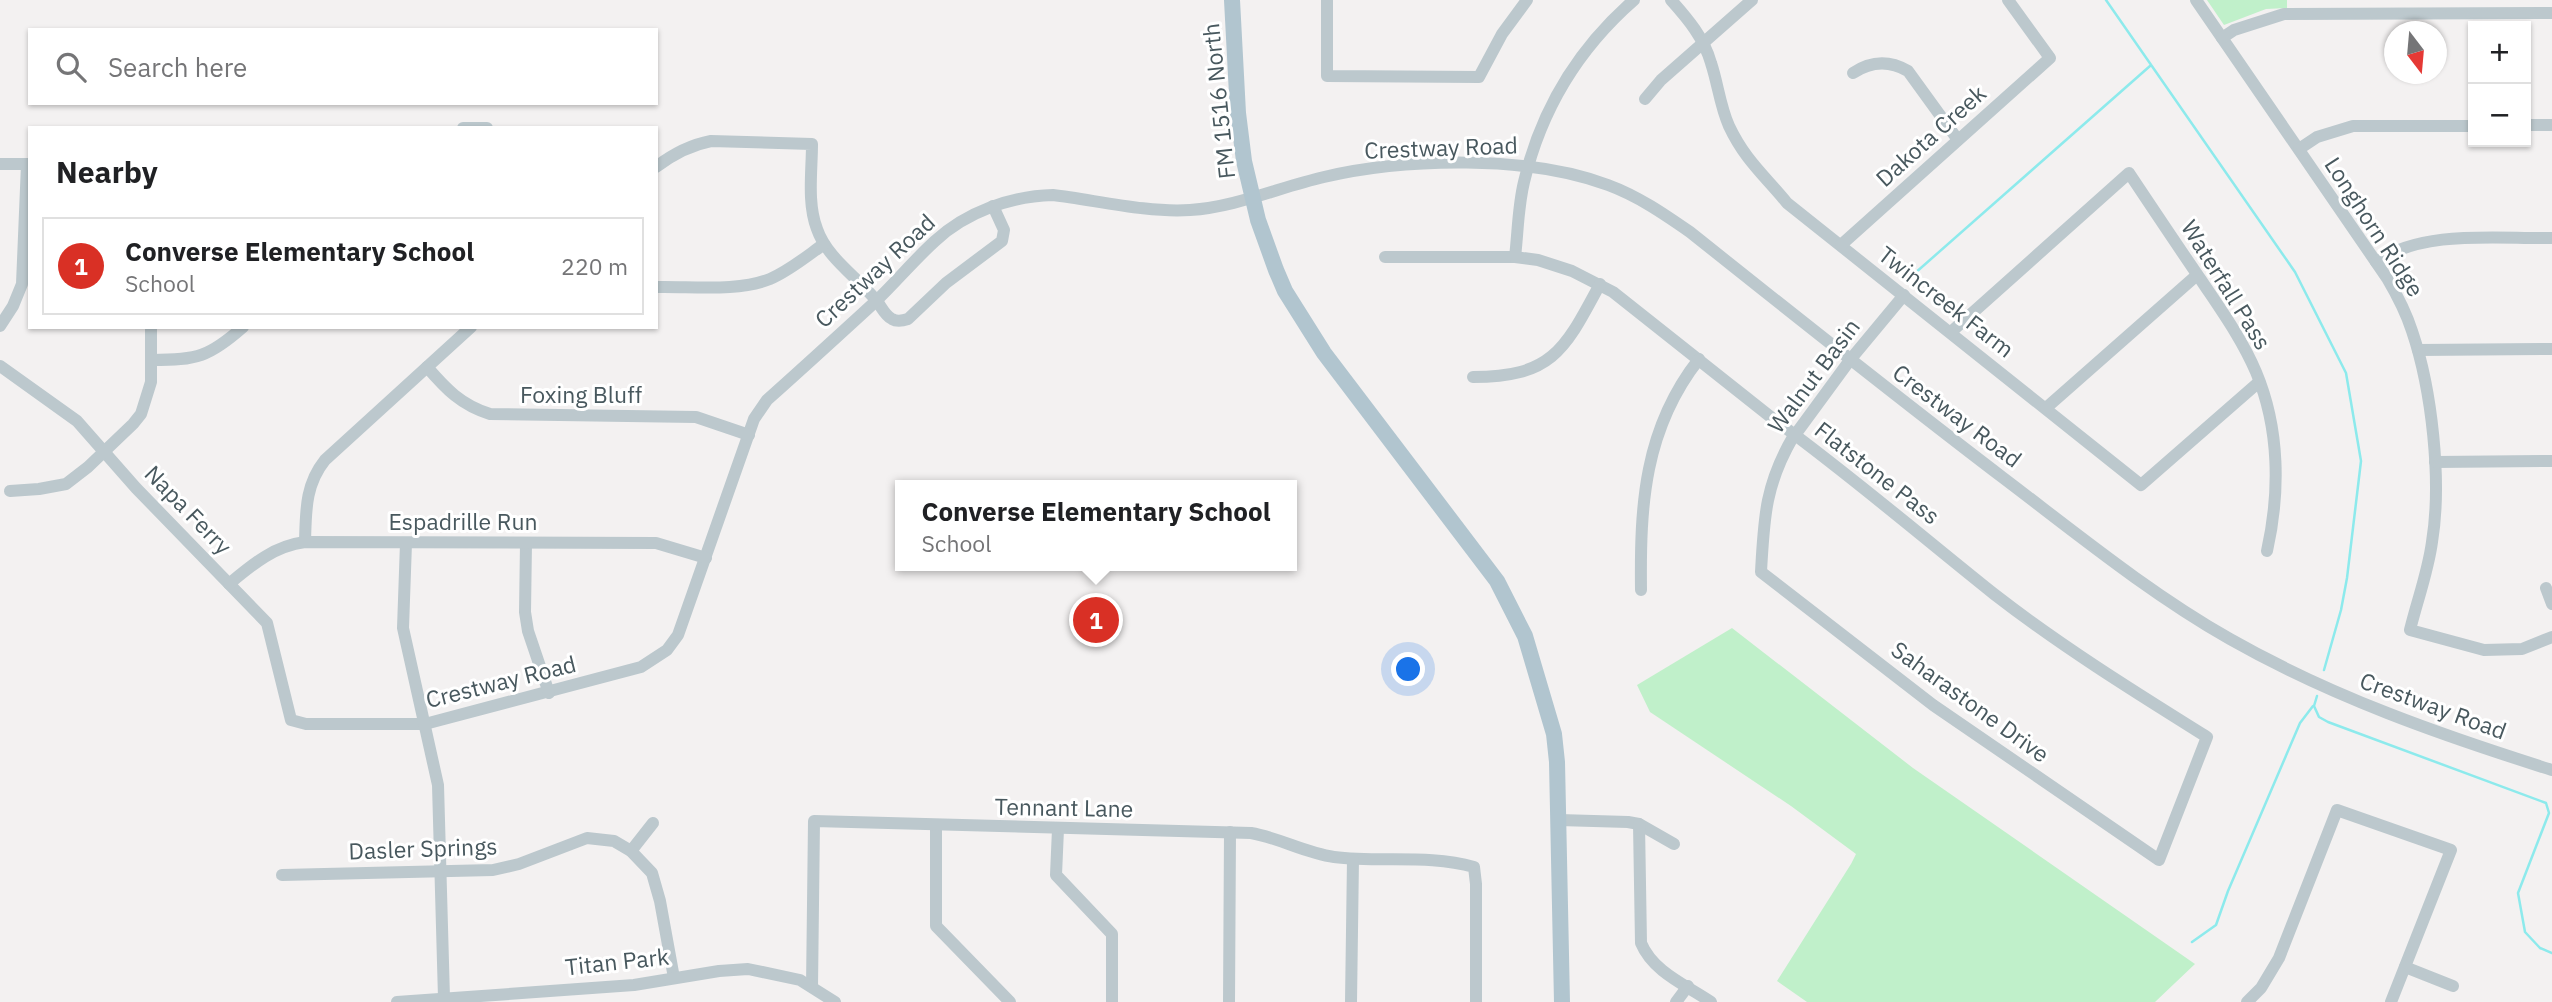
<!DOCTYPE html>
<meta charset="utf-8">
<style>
body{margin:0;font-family:"IBM Plex Sans",sans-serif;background:#f6f6f6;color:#202124}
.controls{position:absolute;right:21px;top:21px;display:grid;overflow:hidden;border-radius:0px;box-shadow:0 2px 5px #0004}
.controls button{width:63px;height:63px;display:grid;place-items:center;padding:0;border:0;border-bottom:2px solid #e0e0e0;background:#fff;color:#202124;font:35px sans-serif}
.compass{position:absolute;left:2384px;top:21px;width:63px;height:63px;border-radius:50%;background:#fff;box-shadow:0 2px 5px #0004;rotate:164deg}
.you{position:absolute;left:1409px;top:670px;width:24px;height:24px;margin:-18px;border:5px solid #fff;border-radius:50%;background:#1a73e8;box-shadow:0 0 0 10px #1a73e833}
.badge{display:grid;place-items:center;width:46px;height:46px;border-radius:50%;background:#d93025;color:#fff;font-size:23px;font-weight:700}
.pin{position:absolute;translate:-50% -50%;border:4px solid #fff;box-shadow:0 2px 7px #0006}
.popup{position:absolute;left:895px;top:480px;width:402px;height:91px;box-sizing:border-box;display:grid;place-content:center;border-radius:0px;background:#fff;filter:drop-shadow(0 2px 5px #0005);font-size:23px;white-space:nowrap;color:#757577}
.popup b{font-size:26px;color:#202124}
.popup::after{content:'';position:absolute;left:50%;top:100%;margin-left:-14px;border:14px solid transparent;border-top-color:#fff}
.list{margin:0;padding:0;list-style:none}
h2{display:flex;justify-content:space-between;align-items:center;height:91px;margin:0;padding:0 28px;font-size:30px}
h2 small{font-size:23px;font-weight:400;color:#757577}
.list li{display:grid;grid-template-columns:46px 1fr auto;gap:21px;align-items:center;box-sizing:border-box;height:98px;margin:0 14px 14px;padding:0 14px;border:2px solid #e0e0e0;border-radius:0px}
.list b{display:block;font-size:26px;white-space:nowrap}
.list p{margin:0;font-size:23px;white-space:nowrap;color:#757577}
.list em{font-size:23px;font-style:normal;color:#757577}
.icon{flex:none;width:38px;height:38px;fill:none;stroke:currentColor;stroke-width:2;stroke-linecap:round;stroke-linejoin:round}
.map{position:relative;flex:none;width:2552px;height:1002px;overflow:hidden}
.search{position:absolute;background:#fff;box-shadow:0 2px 5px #0004;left:28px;top:28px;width:630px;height:77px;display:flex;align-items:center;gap:18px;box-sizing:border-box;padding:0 24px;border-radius:0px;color:#757577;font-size:26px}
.panel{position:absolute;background:#fff;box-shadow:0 2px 5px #0004;left:28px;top:126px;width:630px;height:203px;border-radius:0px}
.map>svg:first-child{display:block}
</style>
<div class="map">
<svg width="2552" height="1002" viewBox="0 0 2552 1002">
<rect width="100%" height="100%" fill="#f3f1f1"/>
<!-- green -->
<g fill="#c0f0ca">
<path d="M2207 0H2287V8L2266 9 2224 25Z"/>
<path d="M1732 628 1913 768 2195 964 2155 1002H1807L1777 981 1851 864 1856 854 1791 806 1650 712 1637 685Z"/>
</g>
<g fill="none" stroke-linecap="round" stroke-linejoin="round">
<!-- stream -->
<g stroke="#8deaec" stroke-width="2.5">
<path d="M2106 0 2295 272 2346 373 2361 461 2347 578 2341 610 2324 670"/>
<path d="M1914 274 2150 66"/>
<path d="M2317 696 2314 706 2319 717 2328 722 2546 803 2549 813 2518 893 2525 932 2540 948 2552 953"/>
<path d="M2192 942 2216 925 2228 891 2300 723 2313 706"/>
</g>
<!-- minor -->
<g stroke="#bcc8cd" stroke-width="12">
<path d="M1327 0V76L1479 77 1502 34 1527 0"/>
<path d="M1671 0C1688 19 1704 38 1711 63 1718 84 1720 106 1729 126 1745 160 1764 175 1787 203L2141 485 2259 382"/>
<path d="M2196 0 2387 278C2397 295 2406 312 2412 331 2432 390 2442 481 2432 542 2428 572 2417 601 2410 630L2484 650 2522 649 2552 637"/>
<path d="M2222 38 2234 30 2284 14 2552 13"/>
<path d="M1853 73C1871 61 1889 60 1908 71L1958 140"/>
<path d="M1645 99 1661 80 1752 0"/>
<path d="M2526 125H2552"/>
<path d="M463 128H487"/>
<path d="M2299 149 2317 137 2353 126H2473"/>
<path d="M0 164H30"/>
<path d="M656 167C673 154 690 145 711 141L812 144C812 171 807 203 817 229 827 258 856 276 875 299 881 305 884 315 892 319 897 322 902 321 908 319L946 283 1002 241 1004 230 993 206"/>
<path d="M1841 245 2050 58 2008 0"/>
<path d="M1385 257H1515L1538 260 1572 271 1613 292 1772 418C1848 473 1920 535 1994 594 2061 646 2135 692 2207 737L2159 860 1933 705 1761 572C1764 518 1765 485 1793 437L1795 435 1850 360 1904 295"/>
<path d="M1515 257C1518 232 1518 206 1524 182 1541 110 1579 48 1634 0"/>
<path d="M2376 262C2423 229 2497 239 2552 238"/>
<path d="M656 287C690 286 738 292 770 279 789 271 807 256 824 244"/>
<path d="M0 326 13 306 22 284 27 164"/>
<path d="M1951 332 2129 173C2153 209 2177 245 2201 280 2221 310 2242 339 2256 372 2280 429 2280 493 2267 551"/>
<path d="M2418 350 2552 349"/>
<path d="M152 360C197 360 209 357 243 327"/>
<path d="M0 366 77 421 136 488 267 623 291 720 306 724H425L641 667 667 650 678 635 754 419 767 400C803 368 839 335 875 302 895 283 914 260 935 241 966 212 1011 196 1053 195 1095 200 1148 213 1190 210 1236 207 1280 187 1324 177 1406 158 1528 155 1608 185 1638 196 1664 214 1690 232 1794 315 1897 397 2002 477 2076 533 2149 593 2230 639 2332 697 2441 735 2552 770"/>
<path d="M427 367C446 389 461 405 490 414L696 417 749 435"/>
<path d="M1473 377C1553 377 1565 349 1600 284"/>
<path d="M2046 408 2197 275"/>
<path d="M2435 462 2552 461"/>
<path d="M10 491 39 489 66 484 88 467 133 424 141 414 151 382V327"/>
<path d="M305 542C306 511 305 485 325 460L471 327"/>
<path d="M406 543 403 628 438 785 444 998"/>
<path d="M526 543 525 612 528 631 549 693"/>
<path d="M229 584C253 564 274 546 305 542L656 543 706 558"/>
<path d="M2546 588 2552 604"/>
<path d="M1641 590C1640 505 1644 429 1699 359"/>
<path d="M1559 820 1628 822 1639 824 1674 844"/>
<path d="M1639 824 1641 943C1653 972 1686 985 1711 1002"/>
<path d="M936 825V926L1010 1002"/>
<path d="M1058 829 1056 875 1112 934V1002"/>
<path d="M631 851 653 823"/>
<path d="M282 875 493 870 519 864 587 838 614 841 631 851 652 873 660 901 674 978"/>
<path d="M2405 967 2453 986"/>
<path d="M812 987 814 821 1251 833C1280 838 1305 853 1334 857 1380 863 1428 854 1474 867L1476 884V1002"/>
<path d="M397 1002 634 985 719 971 748 969 800 980 835 1002"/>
<path d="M1229 1002 1230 832"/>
<path d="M1351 1002 1353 859"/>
<path d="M1676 1002 1688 986"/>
<path d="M2247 1002 2261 988 2279 958 2337 810 2451 850 2391 1002"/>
</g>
<!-- major -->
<path stroke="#b1c5cf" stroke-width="16" d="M1232 0 1238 113 1244 161 1258 220 1276 270 1285 291 1324 353 1497 581 1525 636 1554 734 1557 762 1562 1002"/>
</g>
<g text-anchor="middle" stroke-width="6" stroke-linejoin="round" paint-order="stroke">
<!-- street labels -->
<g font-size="23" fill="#48585e" stroke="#fff">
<text transform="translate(1219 101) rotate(-96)" y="8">FM 1516 North</text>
<text transform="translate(1931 136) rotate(-42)" y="8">Dakota Creek</text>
<text transform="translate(1441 148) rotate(-2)" y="8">Crestway Road</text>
<text transform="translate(2374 227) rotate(57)" y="8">Longhorn Ridge</text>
<text transform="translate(875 271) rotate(-43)" y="8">Crestway Road</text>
<text transform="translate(2226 285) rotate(58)" y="8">Waterfall Pass</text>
<text transform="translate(1946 302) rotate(38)" y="8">Twincreek Farm</text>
<text transform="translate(1814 376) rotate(-53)" y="8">Walnut Basin</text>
<text x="581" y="403">Foxing Bluff</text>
<text transform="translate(1957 416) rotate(37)" y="8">Crestway Road</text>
<text transform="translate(1877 473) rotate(38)" y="8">Flatstone Pass</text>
<text transform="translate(188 510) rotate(46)" y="8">Napa Ferry</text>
<text x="463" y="530">Espadrille Run</text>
<text transform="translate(501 682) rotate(-14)" y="8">Crestway Road</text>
<text transform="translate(1970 702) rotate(36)" y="8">Saharastone Drive</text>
<text transform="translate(2433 706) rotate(20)" y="8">Crestway Road</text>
<text transform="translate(1064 808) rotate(1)" y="8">Tennant Lane</text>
<text transform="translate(423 849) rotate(-2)" y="8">Dasler Springs</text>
<text transform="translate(617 962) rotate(-6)" y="8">Titan Park</text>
</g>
</g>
</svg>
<div class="controls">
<button>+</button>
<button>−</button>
</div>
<svg class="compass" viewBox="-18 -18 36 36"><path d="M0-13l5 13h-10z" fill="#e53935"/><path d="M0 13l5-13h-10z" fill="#757577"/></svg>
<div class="you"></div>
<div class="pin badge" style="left:1096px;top:620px">1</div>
<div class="popup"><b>Converse Elementary School</b>School</div>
<div class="search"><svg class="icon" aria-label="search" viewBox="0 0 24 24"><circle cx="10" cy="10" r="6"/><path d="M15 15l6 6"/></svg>Search here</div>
<section class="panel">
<h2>Nearby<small></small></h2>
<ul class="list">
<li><span class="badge">1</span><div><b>Converse Elementary School</b><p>School</p></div><em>220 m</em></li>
</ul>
</section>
</div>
